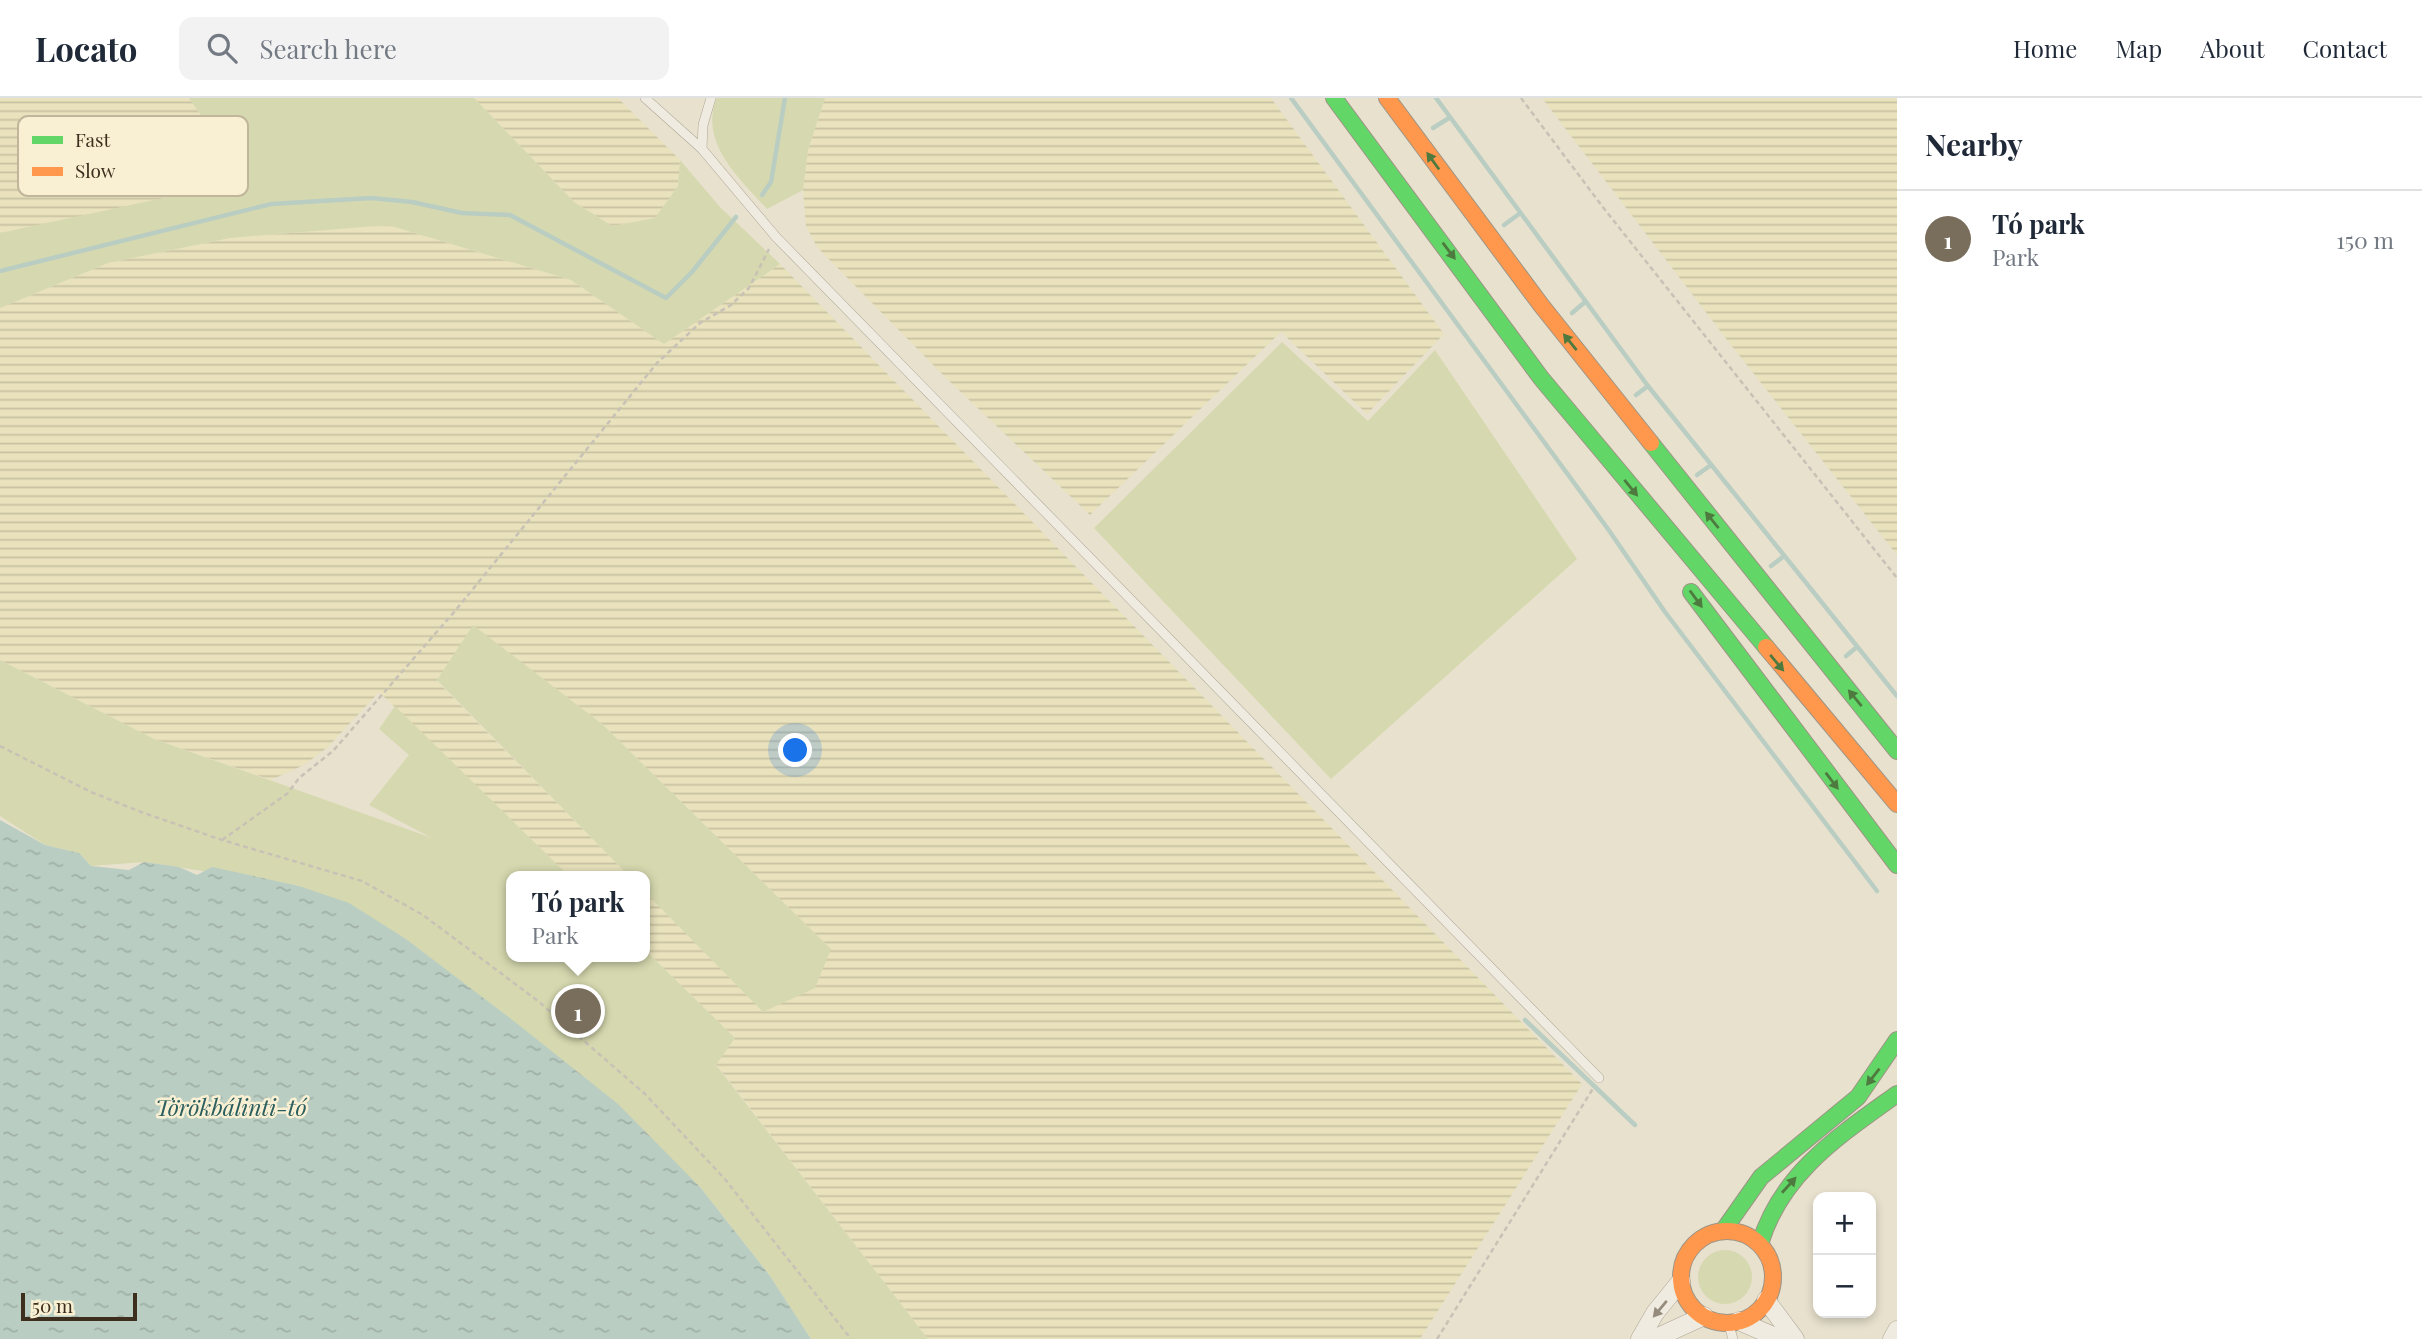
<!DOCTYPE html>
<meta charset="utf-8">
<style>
body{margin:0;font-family:"Playfair Display",serif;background:#f2f2f3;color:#1f2937}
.controls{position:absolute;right:21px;bottom:21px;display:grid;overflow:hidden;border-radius:14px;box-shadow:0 4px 10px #0003}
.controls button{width:63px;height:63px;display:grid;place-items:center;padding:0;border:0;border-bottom:2px solid #e0e1e3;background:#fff;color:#1f2937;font:35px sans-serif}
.scale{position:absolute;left:21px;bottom:18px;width:116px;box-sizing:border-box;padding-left:7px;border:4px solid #3d2e1d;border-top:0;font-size:19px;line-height:24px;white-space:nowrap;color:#3d2e1d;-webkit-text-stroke:5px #f9f0d3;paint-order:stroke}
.you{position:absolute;left:796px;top:653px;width:24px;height:24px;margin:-18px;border:5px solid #fff;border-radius:50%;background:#1a73e8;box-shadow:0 0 0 10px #1a73e833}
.badge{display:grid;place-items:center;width:46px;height:46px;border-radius:50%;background:#796d5b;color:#fff;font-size:23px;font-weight:700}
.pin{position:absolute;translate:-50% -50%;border:4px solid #fff;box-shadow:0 2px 7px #0006}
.popup{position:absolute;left:506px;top:773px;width:144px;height:91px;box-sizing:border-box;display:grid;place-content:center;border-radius:14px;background:#fff;filter:drop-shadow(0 2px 5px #0005);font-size:23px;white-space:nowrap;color:#747a83}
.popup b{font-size:26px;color:#1f2937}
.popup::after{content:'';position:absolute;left:50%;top:100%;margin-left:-14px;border:14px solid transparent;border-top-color:#fff}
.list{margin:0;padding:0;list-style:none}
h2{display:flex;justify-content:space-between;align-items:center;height:91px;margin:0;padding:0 28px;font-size:30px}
h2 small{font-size:23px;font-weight:400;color:#747a83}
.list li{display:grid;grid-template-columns:46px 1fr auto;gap:21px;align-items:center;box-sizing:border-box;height:98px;padding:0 28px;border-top:2px solid #e0e1e3}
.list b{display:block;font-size:26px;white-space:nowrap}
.list p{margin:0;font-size:23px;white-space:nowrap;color:#747a83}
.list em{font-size:23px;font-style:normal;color:#747a83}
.icon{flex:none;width:38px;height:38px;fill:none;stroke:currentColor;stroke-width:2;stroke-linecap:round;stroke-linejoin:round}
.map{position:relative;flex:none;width:1897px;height:1241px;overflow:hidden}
header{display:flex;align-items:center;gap:42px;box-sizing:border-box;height:98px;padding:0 35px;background:#fff;border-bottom:2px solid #e0e1e3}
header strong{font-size:33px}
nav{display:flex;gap:38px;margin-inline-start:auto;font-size:24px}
.search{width:490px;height:63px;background:#f2f2f3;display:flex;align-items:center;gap:18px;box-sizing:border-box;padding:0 24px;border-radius:14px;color:#747a83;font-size:26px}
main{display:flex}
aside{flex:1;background:#fff}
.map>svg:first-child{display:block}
</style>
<header>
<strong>Locato</strong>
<div class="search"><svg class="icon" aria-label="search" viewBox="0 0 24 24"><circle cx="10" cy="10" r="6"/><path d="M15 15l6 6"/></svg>Search here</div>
<nav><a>Home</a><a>Map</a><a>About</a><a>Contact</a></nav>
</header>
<main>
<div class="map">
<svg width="1897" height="1241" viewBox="0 0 1897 1241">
<defs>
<pattern id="farmland-rules" width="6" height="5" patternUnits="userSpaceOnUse" patternTransform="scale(1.75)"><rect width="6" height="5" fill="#e9e2bd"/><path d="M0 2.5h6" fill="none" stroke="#c9c2a2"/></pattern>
<pattern id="water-ripples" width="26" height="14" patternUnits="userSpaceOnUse" patternTransform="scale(1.75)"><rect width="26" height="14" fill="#b9cdc2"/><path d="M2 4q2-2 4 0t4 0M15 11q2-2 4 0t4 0" fill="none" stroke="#a0b0a6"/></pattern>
</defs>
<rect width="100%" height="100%" fill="#e8e1ce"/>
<!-- farmland -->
<g fill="url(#farmland-rules)">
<path d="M0 0H189L218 42 224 88 186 98 0 135Z"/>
<path d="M474 0H618L680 62 678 88 655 121 612 128 574 104Z"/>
<path d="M825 0H1271L1444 236 1367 316 1281 234 1090 417 945 279 817 149 806 128 803 92 808 52Z"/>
<path d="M1542 0H1897V457L1731 247Z"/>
<path d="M388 127 571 182 664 246 780 166 1582 986 1420 1241H928L716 966 735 940 645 852V794L763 913 831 851 602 626 473 528 437 583 629 778H569L379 594 328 649 304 667 271 682 154 641 0 562V210L108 165 230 140Z"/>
</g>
<!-- green -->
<g fill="#d6d9af">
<path d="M189 0H474L574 104 612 128 655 120 678 88 680 62 720 109 780 166 664 246 571 182 388 127 230 140 108 165 0 210V135L224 87 218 42Z"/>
<path d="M717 0H825L808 52 803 92 767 111C740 81 698 44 717 0Z"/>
<path d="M1282 244 1368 323 1435 252 1577 461 1331 681 1094 430Z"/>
<path d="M473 527 602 626 831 851 815 890 763 914 645 794 644 778H629L437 582Z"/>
<path d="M0 562 154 641 432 740 369 707 409 657 379 631 395 608 569 778H512V859H644L645 852 735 940 716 967 928 1241H811L770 1178 700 1089 299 788 144 764 91 768 79 755 45 747 0 718Z"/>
<circle cx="1725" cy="1179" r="27"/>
</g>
<!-- water -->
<path fill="url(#water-ripples)" d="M0 722 45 747 79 755 91 768 129 772 144 764 179 769 197 777 212 769 299 788 349 805 406 841 515 924 618 1006 700 1089 770 1178 811 1241H0Z"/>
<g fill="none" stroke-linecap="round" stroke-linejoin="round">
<!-- stream -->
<g stroke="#b9cdc2" stroke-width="4.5">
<path d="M1291 0 1608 431 1665 514 1877 793"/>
<path d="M1436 0 1648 288 1897 598"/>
<path d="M1433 30 1449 20"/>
<path d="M762 97 771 84 785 0"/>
<path d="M1504 127 1519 116"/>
<path d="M0 173 271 106 371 100 412 104 462 115 510 117 666 200 692 174 736 119"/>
<path d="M1572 215 1585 204"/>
<path d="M1636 297 1648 288"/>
<path d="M1697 377 1711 367"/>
<path d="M1771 468 1784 458"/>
<path d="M1846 558 1857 549"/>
<path d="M1525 922 1635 1027"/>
</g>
<!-- lane casing -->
<g stroke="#ada696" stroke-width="10">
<g id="lane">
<path d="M645 0 702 51"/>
<path d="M711 0 703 27 702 51 776 139 1599 980"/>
<path d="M1728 1224 1733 1241"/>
</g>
</g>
<!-- street casing -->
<g stroke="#ada696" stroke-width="19">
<g id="street">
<path d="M1766 1202 1795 1241"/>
<path d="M1739 1223 1780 1241"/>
<path d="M1640 1241 1655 1215 1681 1183"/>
<path d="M1654 1241 1704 1218"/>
<path d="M1892 1241 1897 1232"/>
</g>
</g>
<!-- fast casing -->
<g stroke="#9d9586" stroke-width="18">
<g id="fast">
<path d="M1334 0 1541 280 1766 549"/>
<path d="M1651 345 1897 653"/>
<path d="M1691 494 1897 767"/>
<path d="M1723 1133 1761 1079 1858 999 1897 942"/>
<path d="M1760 1146C1781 1075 1840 1037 1897 996"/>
</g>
</g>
<!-- slow casing -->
<g stroke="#9d9586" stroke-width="18">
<g id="slow">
<path d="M1387 0 1541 207 1651 345"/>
<path d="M1766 549 1897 706"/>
<circle cx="1727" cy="1179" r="46"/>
</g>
</g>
<!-- path -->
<g stroke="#c8c2b6" stroke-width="2.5" stroke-dasharray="5 3.5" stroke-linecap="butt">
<path d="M1521 0 1602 108 1897 480"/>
<path d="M0 648 91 694 141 714 222 742 362 783 423 817 538 903 645 996 724 1080 851 1241"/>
<path d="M222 742 288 695 299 680 333 653 455 513 657 265 700 225 731 207 749 190 769 151"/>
<path d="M1437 1241 1594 989"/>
</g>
<!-- lane -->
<use href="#lane" stroke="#efebe0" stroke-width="9"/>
<!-- street -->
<use href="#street" stroke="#efebe0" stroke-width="18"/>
<!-- fast -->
<use href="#fast" stroke="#63d668" stroke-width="16"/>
<!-- slow -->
<use href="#slow" stroke="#ff974d" stroke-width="16"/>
</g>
<!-- one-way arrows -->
<defs><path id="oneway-solid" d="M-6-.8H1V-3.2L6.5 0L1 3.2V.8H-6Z" transform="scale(1.75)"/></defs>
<g fill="#4e7a3f">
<use href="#oneway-solid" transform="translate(1433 63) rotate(-126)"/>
<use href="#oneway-solid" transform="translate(1449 153) rotate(53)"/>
<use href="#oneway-solid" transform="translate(1570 244) rotate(-129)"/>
<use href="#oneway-solid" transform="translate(1631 390) rotate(51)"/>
<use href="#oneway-solid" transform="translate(1712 422) rotate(-129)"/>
<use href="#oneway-solid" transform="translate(1696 501) rotate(54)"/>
<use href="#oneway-solid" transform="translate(1777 565) rotate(50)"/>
<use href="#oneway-solid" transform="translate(1855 600) rotate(-129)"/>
<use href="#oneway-solid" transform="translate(1832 683) rotate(53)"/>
<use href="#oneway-solid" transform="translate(1873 979) rotate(128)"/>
<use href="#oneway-solid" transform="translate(1789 1087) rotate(-48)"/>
</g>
<use fill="#968c7e" href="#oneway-solid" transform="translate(1660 1211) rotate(130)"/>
<g text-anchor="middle" stroke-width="5" stroke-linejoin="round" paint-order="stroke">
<!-- water labels -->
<g font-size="23" font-style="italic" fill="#2b5e5e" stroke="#f9f0d3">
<text x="231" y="1018">Törökbálinti-tó</text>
</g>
</g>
<!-- legend -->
<rect x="18" y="18" width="230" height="80" rx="10" fill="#f9f0d3" stroke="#c1b69c" stroke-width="2"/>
<rect x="32" y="38" width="31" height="8" fill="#63d668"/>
<rect x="32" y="69" width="31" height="9" fill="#ff974d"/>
<g font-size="19" fill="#3d2e1d">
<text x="75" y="49">Fast</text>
<text x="75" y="80">Slow</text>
</g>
</svg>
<div class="controls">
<button>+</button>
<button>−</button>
</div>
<div class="scale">50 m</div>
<div class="you"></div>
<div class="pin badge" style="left:578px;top:913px">1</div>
<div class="popup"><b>Tó park</b>Park</div>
</div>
<aside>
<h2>Nearby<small></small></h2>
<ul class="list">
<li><span class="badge">1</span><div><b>Tó park</b><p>Park</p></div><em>150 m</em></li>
</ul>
</aside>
</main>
